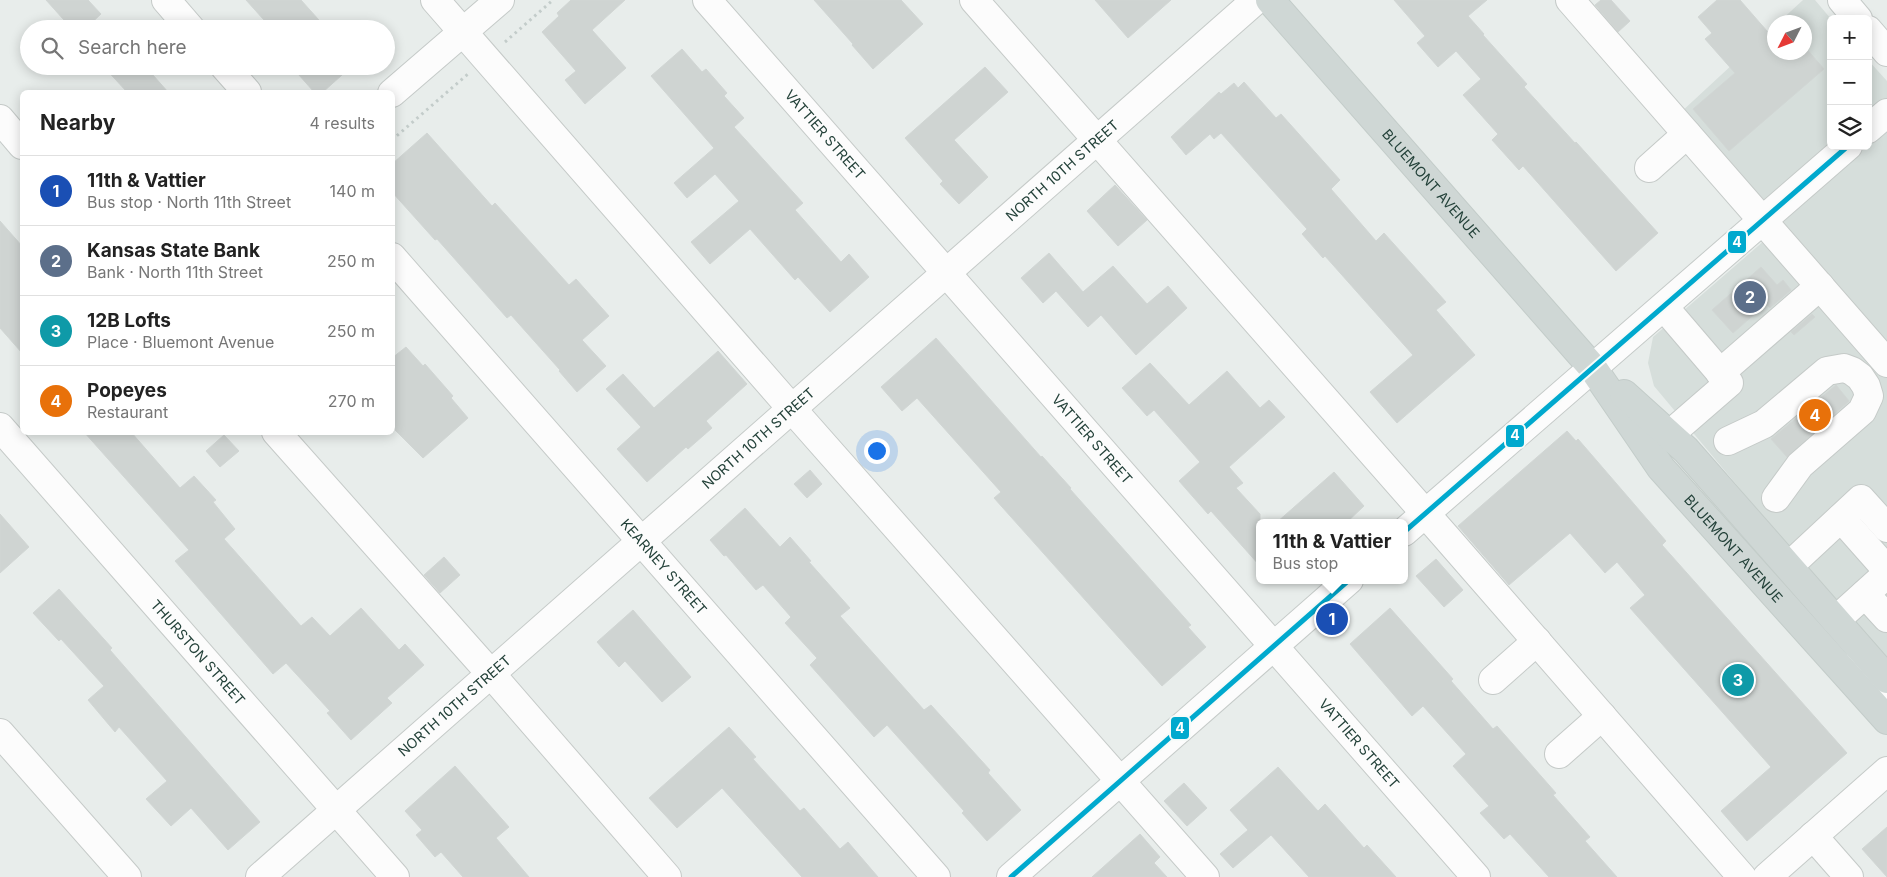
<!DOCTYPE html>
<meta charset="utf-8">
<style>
body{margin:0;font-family:Inter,sans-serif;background:#f6f6f6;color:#222}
.controls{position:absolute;right:15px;top:15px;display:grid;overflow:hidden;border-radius:8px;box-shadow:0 2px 12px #0003}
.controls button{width:45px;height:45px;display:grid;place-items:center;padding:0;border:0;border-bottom:1px solid #e0e0e0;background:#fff;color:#222;font:25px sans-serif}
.compass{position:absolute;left:1767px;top:15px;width:45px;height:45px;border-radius:50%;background:#fff;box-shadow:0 2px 12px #0003;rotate:228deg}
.you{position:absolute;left:876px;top:450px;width:18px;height:18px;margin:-12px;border:4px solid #fff;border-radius:50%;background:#1a73e8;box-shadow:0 0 0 8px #1a73e833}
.badge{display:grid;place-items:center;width:32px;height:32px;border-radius:50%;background:#2563eb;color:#fff;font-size:16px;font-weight:700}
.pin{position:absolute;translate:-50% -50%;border:2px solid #fff;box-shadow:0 1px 5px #0006}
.popup{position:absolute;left:1256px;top:519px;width:152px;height:65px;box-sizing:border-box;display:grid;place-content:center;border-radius:8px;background:#fff;filter:drop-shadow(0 1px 4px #0005);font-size:16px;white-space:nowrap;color:#767676}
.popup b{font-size:19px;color:#222}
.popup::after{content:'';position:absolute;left:50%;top:100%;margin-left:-10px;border:10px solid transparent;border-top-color:#fff}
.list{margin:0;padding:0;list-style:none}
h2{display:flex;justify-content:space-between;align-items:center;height:65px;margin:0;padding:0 20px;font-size:21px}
h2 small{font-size:16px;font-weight:400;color:#767676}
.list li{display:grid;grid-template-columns:32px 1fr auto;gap:15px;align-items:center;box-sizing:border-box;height:70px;padding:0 20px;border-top:1px solid #e0e0e0}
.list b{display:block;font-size:19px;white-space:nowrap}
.list p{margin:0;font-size:16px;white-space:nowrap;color:#767676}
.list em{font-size:16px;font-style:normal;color:#767676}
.icon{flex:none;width:28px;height:28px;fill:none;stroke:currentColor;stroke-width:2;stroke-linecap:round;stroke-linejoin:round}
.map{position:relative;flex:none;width:1887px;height:877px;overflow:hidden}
.search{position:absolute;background:#fff;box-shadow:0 2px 12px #0003;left:20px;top:20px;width:375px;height:55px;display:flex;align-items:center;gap:12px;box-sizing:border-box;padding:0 18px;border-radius:28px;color:#767676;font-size:19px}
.panel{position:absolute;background:#fff;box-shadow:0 2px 12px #0003;left:20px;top:90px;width:375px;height:345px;border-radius:8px}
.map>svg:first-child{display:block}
</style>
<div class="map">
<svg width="1887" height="877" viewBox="0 0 1887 877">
<rect width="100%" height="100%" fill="#e8edeb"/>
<!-- built -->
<path fill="#d6dedb" d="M1803 0H1815L1831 19V146H1868V60L1887 81V659L1812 575 1654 386 1648 363 1653 337 1780 227 1680 113 1774 26V52H1804V22H1779Z"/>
<!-- building -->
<g fill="#cfd4d2" stroke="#d1d6d4">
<path d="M46 0H88L101 14 85 29H72Z"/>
<path d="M246 0H301L327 29H272Z"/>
<path d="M571 0H625L592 30 626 68 585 104 565 80 576 71 542 32 559 16 557 13Z"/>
<path d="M814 0H901L923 24 873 69 852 45 853 44Z"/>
<path d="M1095 0H1171L1128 38Z"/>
<path d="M1394 0H1487L1468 16 1484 34 1483 35 1527 84 1524 87 1575 143 1576 142 1658 233 1616 271 1523 166 1519 170 1492 140 1498 134 1463 95 1481 79 1456 51 1438 67 1417 43 1425 36Z"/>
<path d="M1601 0H1611L1630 21 1618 32 1595 5Z"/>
<path d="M1717 0H1740L1774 39V52H1804V46L1824 69 1729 151 1693 109 1735 73 1705 39 1712 33 1698 17Z"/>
<path d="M682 49 702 72 706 69 727 93 724 96 744 118 734 127 803 203 795 210 841 262 849 254 869 277 830 312 798 277 795 280 750 229 710 264 691 242 739 201 715 174 687 198 674 183 714 148 651 76Z"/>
<path d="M103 66H145L168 92H127Z"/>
<path d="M291 66H352L323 92H314Z"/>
<path d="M985 67 1008 92 954 140 988 177 959 204 940 184 943 181 905 138Z"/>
<path d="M1244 82 1276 118 1281 114 1340 180 1331 189 1376 241 1384 233 1446 302 1436 310 1475 355 1397 423 1370 392 1413 355 1325 256 1323 258 1302 234 1307 229 1221 133 1214 139 1210 134 1186 155 1171 137 1219 92 1221 94 1234 83 1238 88Z"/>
<path d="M427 133 492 206 495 203 569 285 576 279 609 316 582 340 606 366 577 392 559 371 560 370 511 315 507 318 437 239 435 240 392 192V164Z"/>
<path d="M1115 185 1147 220 1118 246 1087 211Z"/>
<path d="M0 221 22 246V353L0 328Z"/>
<path d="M1049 253 1083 292 1113 266 1147 304 1168 286 1187 308 1136 355 1101 315 1088 327 1056 291 1043 303 1021 278Z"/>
<path d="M1761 267 1777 285 1783 280 1791 290 1770 308 1766 304 1733 333 1712 310Z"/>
<path d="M1812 314 1815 317 1794 335 1791 332Z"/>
<path d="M936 338 1041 457 1042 456 1071 488 1070 489 1191 625 1188 627 1206 647 1162 686 994 498 1001 492 917 398 902 411 881 387Z"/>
<path d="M406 347 423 366 425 364 453 396 451 398 468 418 423 458 392 427V358Z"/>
<path d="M718 351 747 384 706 421 712 428 688 449 686 447 647 482 617 449 641 427 606 389 623 374 654 408Z"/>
<path d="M1150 363 1189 405 1227 371 1260 408 1269 400 1285 417 1229 467 1243 483 1236 488 1260 514V566L1211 511 1208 514 1179 481 1200 462 1154 410 1147 416 1122 388Z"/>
<path d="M1836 385 1849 401 1787 457 1771 439Z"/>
<path d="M1567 431 1576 441 1578 439 1666 541 1662 545 1847 753 1747 841 1721 811 1771 767 1630 608 1645 595 1617 562 1605 573 1570 533 1509 585 1458 526Z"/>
<path d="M84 432H131L180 488 194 476 216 500 213 502 235 529 224 539 301 626 312 617 330 636 361 608 399 650 405 644 424 665 387 698 392 703 351 740 327 713 330 711 286 663 273 674 175 561 189 550Z"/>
<path d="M224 435 239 451 220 467 206 451Z"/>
<path d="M810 470 822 484 807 498 794 484Z"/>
<path d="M1334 472 1364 506 1346 523H1276Z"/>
<path d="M745 508 780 547 790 537 811 561 809 562 850 608 840 616 924 710 931 705 990 770 988 773 1021 810 987 841 962 813 964 811 887 725 874 737 810 665 817 658 785 623 791 617 763 585 756 590 726 555 724 556 710 540Z"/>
<path d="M0 514 29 547 0 573Z"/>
<path d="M444 557 460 575 440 593 424 575Z"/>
<path d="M1436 559 1463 590 1444 607 1416 576Z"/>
<path d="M59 589 112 648 110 650 260 822 228 850 191 808 171 826 146 799 167 781 119 727 115 732 88 700 104 686 61 639 59 641 33 613Z"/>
<path d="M1390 608 1453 679 1451 681 1493 729 1497 726 1556 793 1553 795 1590 837 1585 841 1617 877H1549L1510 834 1504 839 1480 813 1489 806 1453 766 1466 754 1423 706 1412 716 1350 644Z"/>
<path d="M633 610 691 677 662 702 625 661 619 667 597 642Z"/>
<path d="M729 727 756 757 753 759 800 811 804 808 840 849 848 842 878 877H802L722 788 677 828 649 798Z"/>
<path d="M455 766 509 827 496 838 529 877H463L441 852 435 857 416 835 422 830 405 811Z"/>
<path d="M1278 767 1318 811 1325 804 1364 848 1367 845 1396 877H1309L1271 835 1233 868 1220 854 1248 830 1230 810Z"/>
<path d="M1184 783 1207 808 1187 826 1164 801Z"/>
<path d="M1887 827V877L1862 849Z"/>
<path d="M1140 834 1160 857 1154 863 1167 877H1092Z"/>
</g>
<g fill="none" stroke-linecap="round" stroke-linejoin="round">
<!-- minor casing -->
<g stroke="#c5cac8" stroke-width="30">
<g id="minor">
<path d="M166 0 191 29"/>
<path d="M435 0 792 409 1205 877"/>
<path id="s1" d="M707 0 1476 877"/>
<path d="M974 0 1446 537 1742 877"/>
<path d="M1570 0 1887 363"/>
<path d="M1842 0 1858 19"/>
<path d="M1868 30 1887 52"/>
<path d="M224 66 247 92"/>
<path d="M392 93 500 0"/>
<path d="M0 119 22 145"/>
<path d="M1868 129 1887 113"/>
<path d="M1649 168 1687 134"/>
<path id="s2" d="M392 257 936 877"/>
<path d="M1664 307 1729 383 1669 435"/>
<path d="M1720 373 1820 286"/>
<path id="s3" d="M0 427 395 877"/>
<path d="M276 432 491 674 667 877"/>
<path d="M1728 441 1764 424 1827 371 1844 368 1852 371 1860 377 1866 386 1869 396 1862 411 1800 465 1776 498"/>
<path d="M1841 518 1887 570"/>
<path d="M1404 532 1848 146"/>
<path d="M1789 566 1861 499 1887 528"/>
<path d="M1865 594 1887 618"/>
<path d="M1836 620 1887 574"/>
<path d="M1857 664 1887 697"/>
<path d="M1493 680 1537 641"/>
<path d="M0 733 127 877"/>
<path d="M1559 754 1602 716"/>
<path d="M1813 836 1849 877"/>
<path id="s4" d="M260 877 1256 0"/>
<path d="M1011 877 1349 580"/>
<path d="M1767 877 1887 771"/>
</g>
</g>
<!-- major casing -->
<g stroke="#c3ccc9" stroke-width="30">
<g id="major">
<path id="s5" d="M1270 0 1592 367 1661 468 1887 720"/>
<path d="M1624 394 1686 450 1887 679"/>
</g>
</g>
<!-- path -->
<g stroke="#c3ccca" stroke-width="3" stroke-dasharray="2.5 4" stroke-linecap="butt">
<path d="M505 42 553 0"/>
<path d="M392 140 468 74"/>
</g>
<!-- minor -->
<use href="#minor" stroke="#fcfcfc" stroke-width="28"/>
<!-- major -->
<use href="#major" stroke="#cfd7d5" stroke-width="28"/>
<!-- bus-1 casing -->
<g stroke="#f7fbf9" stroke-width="9">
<g id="bus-1">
<path d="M1404 532 1848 146"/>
<path d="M1011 877 1349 580"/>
</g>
</g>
<!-- bus-1 -->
<use href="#bus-1" stroke="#00a9ce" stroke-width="5"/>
</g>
<g text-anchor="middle" stroke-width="5" stroke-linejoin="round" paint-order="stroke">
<!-- street labels -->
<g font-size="14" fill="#24423a" stroke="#f7fbf9">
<text dy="5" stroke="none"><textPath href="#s1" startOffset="179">VATTIER STREET</textPath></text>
<text dy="5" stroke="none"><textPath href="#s4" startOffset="1069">NORTH 10TH STREET</textPath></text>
<text dy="5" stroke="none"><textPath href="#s5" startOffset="244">BLUEMONT AVENUE</textPath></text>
<text dy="5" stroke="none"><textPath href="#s4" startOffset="664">NORTH 10TH STREET</textPath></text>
<text dy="5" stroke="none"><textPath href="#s1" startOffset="584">VATTIER STREET</textPath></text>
<text dy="5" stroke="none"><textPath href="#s5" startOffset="719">BLUEMONT AVENUE</textPath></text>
<text dy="5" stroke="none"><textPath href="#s2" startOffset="412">KEARNEY STREET</textPath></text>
<text dy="5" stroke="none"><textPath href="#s3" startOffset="300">THURSTON STREET</textPath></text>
<text dy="5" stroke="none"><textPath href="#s4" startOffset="259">NORTH 10TH STREET</textPath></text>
<text dy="5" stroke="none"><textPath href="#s1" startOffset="989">VATTIER STREET</textPath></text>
</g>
</g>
<g stroke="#f7fbf9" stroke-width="2">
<rect x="1727" y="230" width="20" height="24" rx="5" fill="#00a9ce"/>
<rect x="1505" y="424" width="20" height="24" rx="5" fill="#00a9ce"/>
<rect x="1170" y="716" width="20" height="24" rx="5" fill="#00a9ce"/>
</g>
<g font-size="14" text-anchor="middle" font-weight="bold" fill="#fff">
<text x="1737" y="247">4</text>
<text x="1515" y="440">4</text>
<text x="1180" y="733">4</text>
</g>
</svg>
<div class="controls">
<button>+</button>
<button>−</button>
<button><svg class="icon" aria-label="layers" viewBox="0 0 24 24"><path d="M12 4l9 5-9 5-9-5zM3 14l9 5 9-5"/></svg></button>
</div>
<svg class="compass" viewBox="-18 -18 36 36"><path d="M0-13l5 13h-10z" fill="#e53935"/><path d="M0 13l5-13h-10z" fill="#767676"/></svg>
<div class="you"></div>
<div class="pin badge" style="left:1332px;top:619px;background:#1a4fb4">1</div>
<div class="popup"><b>11th &amp; Vattier</b>Bus stop</div>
<div class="pin badge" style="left:1750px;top:297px;background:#5c6f8a">2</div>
<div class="pin badge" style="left:1738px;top:680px;background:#0f9aa8">3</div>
<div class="pin badge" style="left:1815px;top:415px;background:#e8710a">4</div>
<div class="search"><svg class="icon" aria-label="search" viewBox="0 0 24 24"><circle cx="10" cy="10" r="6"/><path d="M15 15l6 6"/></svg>Search here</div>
<section class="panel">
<h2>Nearby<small>4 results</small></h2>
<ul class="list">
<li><span class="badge" style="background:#1a4fb4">1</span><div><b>11th &amp; Vattier</b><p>Bus stop · North 11th Street</p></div><em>140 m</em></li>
<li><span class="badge" style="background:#5c6f8a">2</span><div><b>Kansas State Bank</b><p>Bank · North 11th Street</p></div><em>250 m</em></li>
<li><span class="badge" style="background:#0f9aa8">3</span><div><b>12B Lofts</b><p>Place · Bluemont Avenue</p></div><em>250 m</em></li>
<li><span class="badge" style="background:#e8710a">4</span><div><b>Popeyes</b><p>Restaurant</p></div><em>270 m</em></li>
</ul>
</section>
</div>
